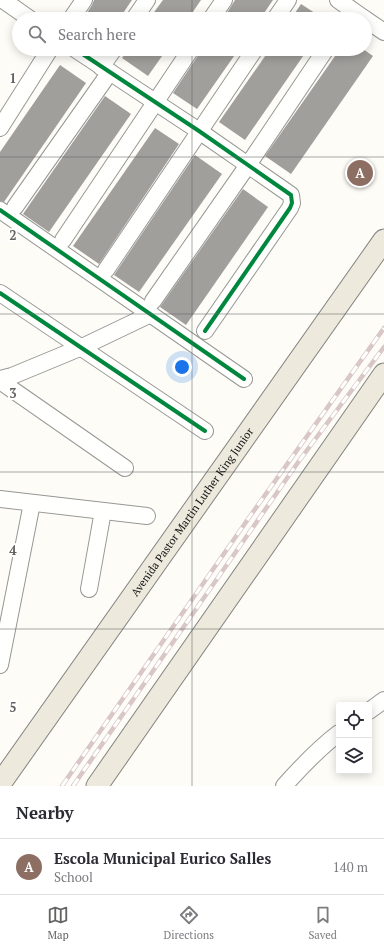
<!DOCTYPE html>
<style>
body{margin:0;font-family:"PT Serif",serif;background:#f2f2f3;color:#2b2b33}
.controls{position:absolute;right:12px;bottom:12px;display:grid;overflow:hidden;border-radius:4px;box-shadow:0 2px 10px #0003}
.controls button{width:36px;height:36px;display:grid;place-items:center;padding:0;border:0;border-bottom:1px solid #e1e1e2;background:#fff;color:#2b2b33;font:20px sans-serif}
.you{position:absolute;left:182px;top:367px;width:14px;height:14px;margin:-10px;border:3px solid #fff;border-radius:50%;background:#1a73e8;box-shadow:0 0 0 6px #1a73e833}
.badge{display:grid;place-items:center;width:26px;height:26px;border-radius:50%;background:#646362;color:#fff;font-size:13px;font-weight:700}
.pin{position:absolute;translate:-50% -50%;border:2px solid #fff;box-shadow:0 1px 4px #0006}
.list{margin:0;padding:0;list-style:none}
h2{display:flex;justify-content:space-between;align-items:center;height:52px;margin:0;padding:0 16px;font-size:17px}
h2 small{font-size:13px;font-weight:400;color:#7c7c81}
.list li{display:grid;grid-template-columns:26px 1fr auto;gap:12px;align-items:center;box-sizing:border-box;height:56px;padding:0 16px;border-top:1px solid #e1e1e2}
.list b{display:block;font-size:15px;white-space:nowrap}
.list p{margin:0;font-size:13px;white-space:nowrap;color:#7c7c81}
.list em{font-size:13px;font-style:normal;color:#7c7c81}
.icon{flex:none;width:22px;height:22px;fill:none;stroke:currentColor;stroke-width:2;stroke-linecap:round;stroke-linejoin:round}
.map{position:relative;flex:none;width:384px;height:786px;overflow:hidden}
.search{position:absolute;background:#fff;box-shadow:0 2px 10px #0003;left:12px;right:12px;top:12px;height:44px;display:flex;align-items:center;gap:10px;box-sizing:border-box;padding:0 14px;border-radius:22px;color:#7c7c81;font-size:15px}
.sheet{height:108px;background:#fff}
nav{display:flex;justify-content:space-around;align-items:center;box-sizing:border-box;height:56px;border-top:1px solid #e1e1e2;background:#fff;font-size:11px;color:#7c7c81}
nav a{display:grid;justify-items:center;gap:2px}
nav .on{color:#646362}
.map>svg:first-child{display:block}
</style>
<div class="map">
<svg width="384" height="786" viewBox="0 0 384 786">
<rect width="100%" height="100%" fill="#fdfcf7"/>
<!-- building -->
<g fill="#a19f9c">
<path d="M94 0H132L119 19H83L92 5Z"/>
<path d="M163 0H201L188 19H149Z"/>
<path d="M235 0H273L260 19H223Z"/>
<path d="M301 4 324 19H291Z"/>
<path d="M129 49H167L148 76 122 58Z"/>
<path d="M201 49H239L197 109 173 93 199 54Z"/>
<path d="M270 49H308L245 140 219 122Z"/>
<path d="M340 49H363L373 56 291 174 265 156Z"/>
<path d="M60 65 86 83 4 202 0 201V152Z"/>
<path d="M105 96 131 114 49 232 23 214Z"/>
<path d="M155 128 179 144 99 264 73 246Z"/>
<path d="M195 155 222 174 139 292 114 275Z"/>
<path d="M243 189 268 207 186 325 160 307Z"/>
</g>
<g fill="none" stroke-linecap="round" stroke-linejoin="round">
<!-- minor casing -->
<g stroke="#979795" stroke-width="18">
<g id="minor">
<path d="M3 0 30 19"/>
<path d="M338 0 365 19"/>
<path d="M71 19 84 0"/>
<path d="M134 19 147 0"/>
<path d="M211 19 224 0"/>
<path d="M275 19 288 0"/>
<path d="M365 19 384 32"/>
<path d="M75 49 199 131 291 195 292 203 290 208 205 331"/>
<path d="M101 67 114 49"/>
<path d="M0 128 50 49"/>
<path d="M15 207 110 72"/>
<path d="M0 210 244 379"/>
<path d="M63 240 191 49"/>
<path d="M106 270 255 49"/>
<path d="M0 293 205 431"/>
<path d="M153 301 248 165 326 49"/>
<path d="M0 379 12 376 82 347 151 314"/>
<path d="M0 381 125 468"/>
<path d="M0 499 147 516"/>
<path d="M89 589 103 511"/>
<path d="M0 665 32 503"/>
<path d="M369 711 384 700"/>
<path d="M284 786C301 767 319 748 339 733"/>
</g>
</g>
<!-- major casing -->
<g stroke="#858482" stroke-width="23">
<g id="major">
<path id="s1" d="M0 784 384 240"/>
<path d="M97 786 384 374"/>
</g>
</g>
<!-- minor -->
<use href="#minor" stroke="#fffffe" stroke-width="16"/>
<!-- major -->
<use href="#major" stroke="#ede9dc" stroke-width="21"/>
<!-- rail casing -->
<g stroke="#d9c6c7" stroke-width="4.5">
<g id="rail">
<path d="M62 786 253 512 384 328"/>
<path d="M73 786 299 461 384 347"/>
</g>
</g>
<!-- rail -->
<use href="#rail" stroke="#fff" stroke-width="3" stroke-dasharray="9" stroke-linecap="butt"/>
<!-- cycleway casing -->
<g stroke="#fff" stroke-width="6">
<g id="cycleway">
<path d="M75 49 199 131 291 195 292 203 290 208 205 331"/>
<path d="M0 210 244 379"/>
<path d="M0 293 205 431"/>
</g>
</g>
<!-- cycleway -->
<use href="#cycleway" stroke="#00873e" stroke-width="4"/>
</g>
<!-- grid -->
<path fill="none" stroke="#646362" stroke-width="1" stroke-opacity="0.55" d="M192 0V19M192 49V786M0 157H384M0 314H384M0 472H384M0 629H384"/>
<g text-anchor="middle" stroke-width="4" stroke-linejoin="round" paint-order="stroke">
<!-- street labels -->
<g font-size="11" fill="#111" stroke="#fff">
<text dy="4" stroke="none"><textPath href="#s1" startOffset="333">Avenida Pastor Martin Luther King Junior</textPath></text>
</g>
</g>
<g font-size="13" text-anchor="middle" font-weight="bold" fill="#646362" stroke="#fff" stroke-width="4" stroke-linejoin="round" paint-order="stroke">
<text x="13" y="83">1</text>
<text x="13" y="240">2</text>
<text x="13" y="398">3</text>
<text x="13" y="555">4</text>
<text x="13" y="712">5</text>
</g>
</svg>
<div class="controls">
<button><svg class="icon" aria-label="locate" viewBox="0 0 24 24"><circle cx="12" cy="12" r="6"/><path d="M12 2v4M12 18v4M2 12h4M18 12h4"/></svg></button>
<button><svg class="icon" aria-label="layers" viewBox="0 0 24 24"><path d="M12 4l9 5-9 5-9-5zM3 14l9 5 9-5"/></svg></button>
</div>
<div class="you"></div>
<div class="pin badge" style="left:360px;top:173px;background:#8d6e63">A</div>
<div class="search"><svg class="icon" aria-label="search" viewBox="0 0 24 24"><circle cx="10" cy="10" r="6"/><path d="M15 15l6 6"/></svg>Search here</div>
</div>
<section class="sheet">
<h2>Nearby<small></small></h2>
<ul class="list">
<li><span class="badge" style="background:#8d6e63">A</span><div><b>Escola Municipal Eurico Salles</b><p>School</p></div><em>140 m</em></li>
</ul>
</section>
<nav>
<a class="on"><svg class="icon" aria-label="map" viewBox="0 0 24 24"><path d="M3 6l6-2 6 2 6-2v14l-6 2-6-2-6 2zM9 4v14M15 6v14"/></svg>Map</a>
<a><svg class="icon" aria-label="directions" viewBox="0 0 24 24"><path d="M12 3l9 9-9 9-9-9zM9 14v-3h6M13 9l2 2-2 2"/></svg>Directions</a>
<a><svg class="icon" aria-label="saved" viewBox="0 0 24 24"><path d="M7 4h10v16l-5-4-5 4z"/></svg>Saved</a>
</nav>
